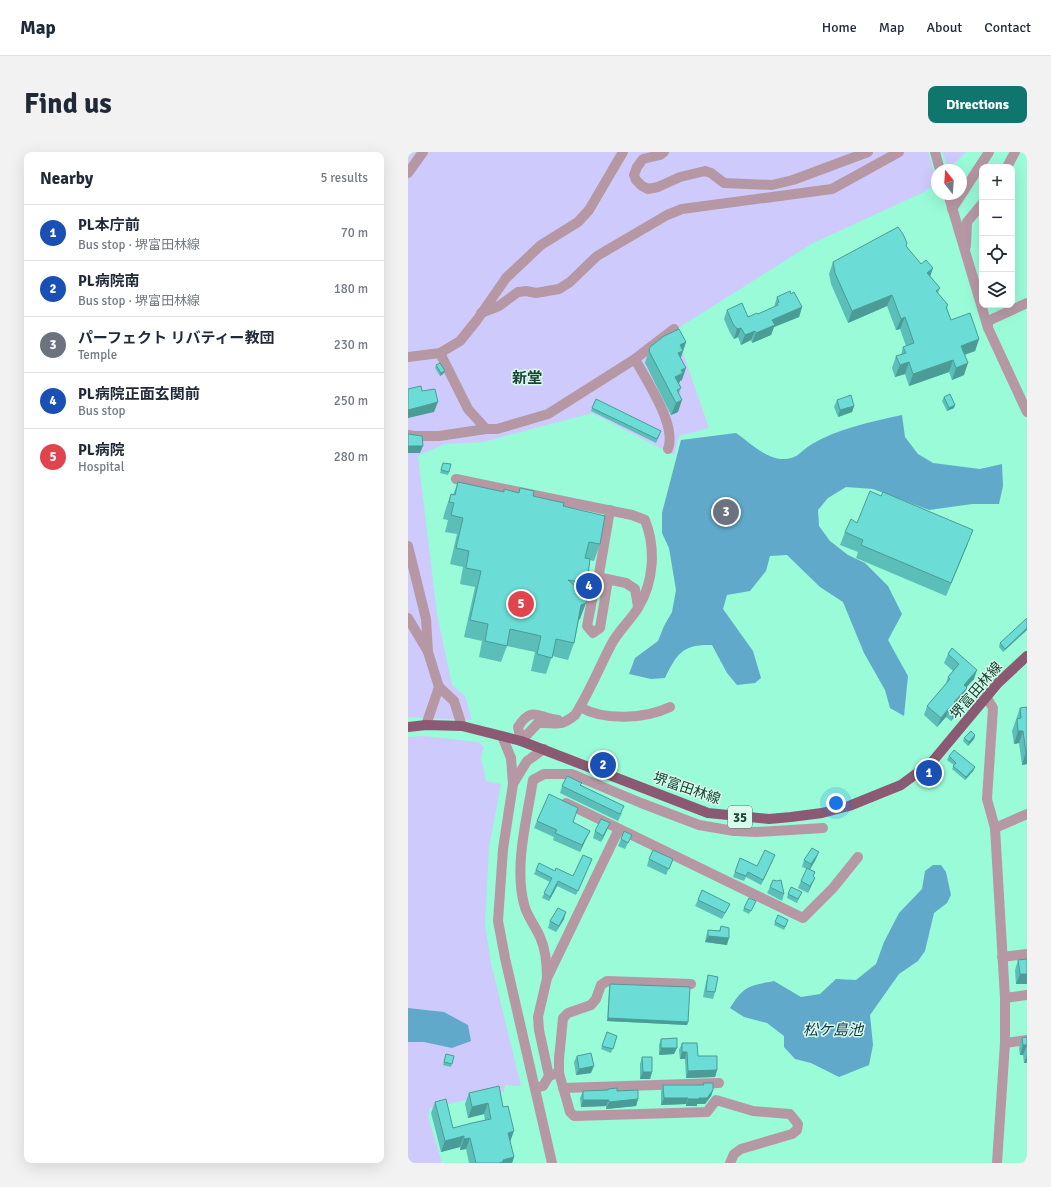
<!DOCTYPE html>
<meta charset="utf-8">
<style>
body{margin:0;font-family:Signika,"Noto Sans JP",sans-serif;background:#f2f2f3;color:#1f2937}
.controls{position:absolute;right:12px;top:12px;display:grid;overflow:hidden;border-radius:8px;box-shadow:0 4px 16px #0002}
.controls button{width:36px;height:36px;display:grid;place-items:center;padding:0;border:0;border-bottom:1px solid #e0e1e3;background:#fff;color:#1f2937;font:20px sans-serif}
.compass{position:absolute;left:523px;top:12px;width:36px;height:36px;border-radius:50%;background:#fff;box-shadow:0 4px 16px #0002;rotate:343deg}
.you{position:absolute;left:428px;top:651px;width:14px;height:14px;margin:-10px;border:3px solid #fff;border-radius:50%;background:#1a73e8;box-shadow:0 0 0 6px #1a73e833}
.badge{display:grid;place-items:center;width:26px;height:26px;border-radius:50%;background:#0f766e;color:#fff;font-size:13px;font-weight:700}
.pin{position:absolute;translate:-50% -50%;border:2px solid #fff;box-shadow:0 1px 4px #0006}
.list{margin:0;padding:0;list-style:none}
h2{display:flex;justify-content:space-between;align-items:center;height:52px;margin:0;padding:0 16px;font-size:17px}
h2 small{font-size:13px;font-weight:400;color:#747a83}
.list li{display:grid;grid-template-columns:26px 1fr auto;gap:12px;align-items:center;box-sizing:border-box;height:56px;padding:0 16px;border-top:1px solid #e0e1e3}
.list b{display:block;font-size:15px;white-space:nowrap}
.list p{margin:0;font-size:13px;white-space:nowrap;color:#747a83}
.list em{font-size:13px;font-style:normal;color:#747a83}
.icon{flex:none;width:22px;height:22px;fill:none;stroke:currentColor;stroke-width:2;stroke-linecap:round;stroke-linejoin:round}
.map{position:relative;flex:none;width:619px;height:1011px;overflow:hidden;border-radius:8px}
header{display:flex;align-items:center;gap:24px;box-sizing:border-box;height:56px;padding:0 20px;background:#fff;border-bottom:1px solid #e0e1e3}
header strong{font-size:19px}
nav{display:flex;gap:22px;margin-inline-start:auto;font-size:14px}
.intro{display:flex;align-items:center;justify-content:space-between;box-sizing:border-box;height:96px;padding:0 24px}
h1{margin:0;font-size:28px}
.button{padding:10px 18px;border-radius:8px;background:#0f766e;color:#fff;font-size:14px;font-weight:700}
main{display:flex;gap:24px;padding:0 24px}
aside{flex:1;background:#fff;border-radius:8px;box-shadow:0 4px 16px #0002}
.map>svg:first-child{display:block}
</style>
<header>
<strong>Map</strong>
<nav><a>Home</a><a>Map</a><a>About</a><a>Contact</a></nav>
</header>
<div class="intro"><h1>Find us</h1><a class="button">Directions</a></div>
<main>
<aside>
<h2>Nearby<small>5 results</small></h2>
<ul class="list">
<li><span class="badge" style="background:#1a4fb4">1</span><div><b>PL本庁前</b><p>Bus stop · 堺富田林線</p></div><em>70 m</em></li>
<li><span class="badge" style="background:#1a4fb4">2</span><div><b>PL病院南</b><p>Bus stop · 堺富田林線</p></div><em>180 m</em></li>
<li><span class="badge" style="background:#6b7280">3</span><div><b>パーフェクト リバティー教団</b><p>Temple</p></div><em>230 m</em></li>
<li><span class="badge" style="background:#1a4fb4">4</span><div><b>PL病院正面玄関前</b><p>Bus stop</p></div><em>250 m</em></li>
<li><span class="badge" style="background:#e0444e">5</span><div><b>PL病院</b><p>Hospital</p></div><em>280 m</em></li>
</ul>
</aside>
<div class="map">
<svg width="619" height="1011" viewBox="0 0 619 1011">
<rect width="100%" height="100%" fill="#99fbd8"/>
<!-- green -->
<g fill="#cfcafc">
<path d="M0 0H520L529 31 516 40 405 91 267 178 301 276 271 284 266 303 184 261 75 290 37 292 10 304 29 462 44 533 57 544 64 568 0 565Z"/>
<path d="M534 0H558L541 17Z"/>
<path d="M16 584 70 590 76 595 73 605 78 629 93 632 81 695 77 772 83 811 113 934 97 933 96 940 22 956 20 964 34 1011H0V585Z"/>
</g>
<!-- water -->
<g fill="#60a9ca">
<path d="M494 263 497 285 510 302 525 311 572 317 594 312 595 334 591 352H564L521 358 465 337 438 335 420 346 410 358 411 374 422 389 440 403 457 411 480 434 494 462 480 488 500 524 496 564 482 556 477 538 456 501 435 450 412 435 379 403 362 404 358 419 342 439 319 443 315 457 345 499 353 526 347 531 329 533 319 521 304 493C275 492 269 501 257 526L243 527 221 522 227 506 250 489 256 474 264 460 268 438 261 396 254 381V361L273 288 328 281C341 290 356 305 372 307 390 308 391 300 404 292 431 276 463 270 494 263Z"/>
<path d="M525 713H533L538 720 543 743 539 751 526 761 517 799 510 809 491 822 462 863 465 893 461 913 431 925 403 911 387 907 376 895V884L359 871 336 865 322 856C336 834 340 834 366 829L393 845 412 842 428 827 448 828 468 812 476 790 491 761 514 737 517 719Z"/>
<path d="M0 856 36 860 60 873 63 889 44 896 16 890H0Z"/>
</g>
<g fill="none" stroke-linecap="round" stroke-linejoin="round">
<!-- minor -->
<g stroke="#b698a5" stroke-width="10">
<path d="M256 0 252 3 235 7 229 15 226 23 228 28 234 34 240 37 250 35 272 25 297 19 303 21 316 31 364 33 385 28 460 0"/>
<path d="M527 0 532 18"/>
<path d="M599 15 607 0"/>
<path d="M0 21 15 0"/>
<path d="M540 42 580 176 619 260"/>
<path d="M544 57 581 0"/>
<path d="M558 94 559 70 574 52"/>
<path d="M73 161 91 154 110 140 118 139 128 141 151 137 162 130 189 104 259 63 274 57 424 37 491 0"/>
<path d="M580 176V169L619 151"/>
<path d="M32 201 60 257 78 277"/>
<path d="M0 205 32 201 52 189 69 168 98 126 133 93 170 70 181 58 215 0"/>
<path d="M227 207C239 230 269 273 260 297"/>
<path d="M0 283 7 284H31L78 277H89L140 262 227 207 266 177"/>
<path d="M48 327 224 363 237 368C248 396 246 430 230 456 222 469 210 479 203 493 191 516 181 541 167 563 151 576 149 570 130 571L113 589"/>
<path d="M202 358 191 422 194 426 218 431 227 437 230 455"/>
<path d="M0 394 18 467 20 500 31 535 46 549 54 574"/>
<path d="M191 422 188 427 179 474 185 481 192 476 200 428"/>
<path d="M0 466 19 498"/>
<path d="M579 546 585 556 579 647 587 676 597 846V891L589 1011"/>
<path d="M172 555C196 569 237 567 262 555"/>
<path d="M18 573 31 535"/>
<path d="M94 584 103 606 105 632 95 697 90 769 97 806 144 1011"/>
<path d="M113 589 110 575C124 553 130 566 150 568"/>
<path d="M105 632 119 609 136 597"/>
<path d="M158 651 395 766 425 736 450 705"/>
<path d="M587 676 619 662"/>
<path d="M594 805 619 802"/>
<path d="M139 826C139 812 138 798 132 785 127 773 119 765 116 752 106 714 119 667 125 628L136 622H164L233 651 291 673 326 679 349 680 415 676"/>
<path d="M283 832 199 829 193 833 188 847 183 853 160 861 155 866 151 907V921L162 960 166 964 299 960 308 948 345 959 382 962 390 972 389 978 384 982 333 997 326 1002 322 1011"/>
<path d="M597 846 619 843"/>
<path d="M597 891 619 888"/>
<path d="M141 924 131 878 130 865 139 826 211 677"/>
<path d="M127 936 135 934 141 924 147 922"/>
<path d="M155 936 311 931"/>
</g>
<!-- major -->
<path stroke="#8b5971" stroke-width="10" d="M0 575 18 573 54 574 113 589 300 661 361 667 383 665 414 661 441 654 493 633 524 610 590 531 619 504"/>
</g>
<!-- wall -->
<g fill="#5cbeb8">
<path d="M498 94 532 136 530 141 540 153 539 156 543 168 571 187 567 199 557 203 556 223 544 228 541 220 501 234 497 222 487 225 484 216 488 204 493 203 495 195 498 194 492 177 488 178 479 154 440 171 423 132 421 122 425 110Z"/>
<path d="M383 142 394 155 391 165 366 175 363 183 344 191 343 188 333 193 330 185 326 187 322 181 316 167 319 158 340 165 350 162 366 155 369 145Z"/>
<path d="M278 190 273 205 274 228 272 229 271 232 273 236 271 241 270 260 263 263 237 211 242 195Z"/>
<path d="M28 213 35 222 32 224 27 216Z"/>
<path d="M536 245 546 256 539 259 534 249Z"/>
<path d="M429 248 446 254 444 260 430 265 426 255Z"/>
<path d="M184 256 252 282 248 291 183 259Z"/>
<path d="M35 311 41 320 40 323 32 321Z"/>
<path d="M50 330 95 340 96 337 110 341 112 336 125 344 155 354 192 392 186 409 182 408 179 431 175 441 172 467 171 468 166 491 160 508 144 504 138 522 123 519 127 500 99 494 93 510 71 505 74 489 56 485 67 435 52 432 55 415 42 412 49 382 37 380 40 368 35 367 37 359 43 342 45 343Z"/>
<path d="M449 371 560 391 538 444 448 406 450 400 432 393 437 380Z"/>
<path d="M619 466 595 500 591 495 592 491Z"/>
<path d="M544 496 566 527 558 536 555 545 549 552 551 554 548 563 543 569 538 565 529 575 516 563 519 554 537 534 540 525 545 519 536 511 540 502Z"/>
<path d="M619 555V612L614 613 611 591 606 592 604 579 612 556Z"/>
<path d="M567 583 566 587 560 594 555 589 556 586Z"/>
<path d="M541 604 567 615 565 619 557 628 544 617 546 613 539 608Z"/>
<path d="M173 633 214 661 210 669 152 641 154 634Z"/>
<path d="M129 669 165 670 182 679 179 685 172 700 145 688 146 685 126 676Z"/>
<path d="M199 678 193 690 185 686 187 679Z"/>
<path d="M224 683 217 697 210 694 213 687Z"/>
<path d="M332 706 349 714 365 708 353 733 338 725 336 729 325 725Z"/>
<path d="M184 707 168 743 149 734 141 749 134 746 142 730 126 722 128 718 147 719 165 724Z"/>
<path d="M241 707H265L258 723 239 714Z"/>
<path d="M408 707 402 717 407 720 405 725 404 732 400 741 390 736 393 729 399 717 394 715 396 708Z"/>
<path d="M362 735 376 742 374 749 359 741Z"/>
<path d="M394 740 389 751 379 746 380 742Z"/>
<path d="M290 748 322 752 319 758 314 767 287 754Z"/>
<path d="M348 749 341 762 335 759 336 756Z"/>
<path d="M156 767 148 780 140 776 142 769Z"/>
<path d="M367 770 379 771 376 778 366 773Z"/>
<path d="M313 774 319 793 297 790 298 785 300 778 311 779Z"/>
<path d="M610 808 619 832H608L607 818Z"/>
<path d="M300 823 307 840 305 847 295 845 298 830Z"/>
<path d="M202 832 280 870 279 873 199 869 201 836Z"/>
<path d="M199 880 209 884 203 901 193 897Z"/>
<path d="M619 885V911H616L615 903H612L611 896 614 886Z"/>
<path d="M253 887 266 902 251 903V893Z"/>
<path d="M274 891 290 904 309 918 307 925 278 926 277 907H272L271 898Z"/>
<path d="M38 902 44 912 43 915 35 913Z"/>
<path d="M169 904 183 921 168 923 166 910Z"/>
<path d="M234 905 244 920 242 927H232V912Z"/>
<path d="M295 931 305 938 303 944 297 952H289V954H278V952L253 953V939L255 933H295Z"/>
<path d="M91 934 102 990 106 1005 104 1011H61L58 997 52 998V995L33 1000 23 961 27 950 45 976 77 968 76 962 60 966 57 952 61 941Z"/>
<path d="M200 937 209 939 230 947 228 954 198 957V954L173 955 172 946 175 939 199 938Z"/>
</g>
<!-- shaded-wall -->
<g fill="#4b9b96">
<path d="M525 116 521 128 519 121Z"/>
<path d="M484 143 479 154 440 171 444 159Z"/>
<path d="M394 155 391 165 366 175 363 183 344 191 348 181 364 168Z"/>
<path d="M497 165 492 177 488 178 493 167Z"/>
<path d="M333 176 330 185 326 187 329 177Z"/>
<path d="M347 179 343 188 333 193 337 183Z"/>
<path d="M571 187 567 199 549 205 553 194Z"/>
<path d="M278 190 271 211 266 213 272 193Z"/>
<path d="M545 208 541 220 501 234 505 222Z"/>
<path d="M501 210 497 222 487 225 492 213Z"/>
<path d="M560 211 556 223 544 228 548 216Z"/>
<path d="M278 216 274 228 272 229 270 233 267 225 273 218Z"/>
<path d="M37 219 35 222 32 224 33 221Z"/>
<path d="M274 248 270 260 263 263 268 251Z"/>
<path d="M30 250 26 260 0 266V258Z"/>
<path d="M547 253 546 256 539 259 541 256Z"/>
<path d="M446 254 444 260 430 265 432 258Z"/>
<path d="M0 294H15L12 301H0Z"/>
<path d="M565 378 560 391 538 444 543 431Z"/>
<path d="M178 451 172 467 168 469 173 453Z"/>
<path d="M619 476V478L595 500 597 497Z"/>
<path d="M569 518 566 527 552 542 556 533Z"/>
<path d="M559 536 555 545 543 559 546 550Z"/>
<path d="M551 554 548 563 543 569 546 560Z"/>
<path d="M541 556 538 565 529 575 533 566Z"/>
<path d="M610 579H615L611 591 606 592Z"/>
<path d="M567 583 566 587 560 594 561 590Z"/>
<path d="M618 600H619V612L614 613Z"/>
<path d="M567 615 565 619 557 628 558 625Z"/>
<path d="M202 671 199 678 193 690 195 684Z"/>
<path d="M182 679 179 685 172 700 174 693Z"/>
<path d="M411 700 408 707 401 719 403 712Z"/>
<path d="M367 703 365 708 353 733 355 728Z"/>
<path d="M407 726 404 732 400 741 402 734Z"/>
<path d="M150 729 149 734 141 749 142 745Z"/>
<path d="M158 760 156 767 148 780Z"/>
<path d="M300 784 321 786 319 793 297 790Z"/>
<path d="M612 822H619V832H608Z"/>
<path d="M200 866 280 870 279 873 199 869Z"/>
<path d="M615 893H619L615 903H612Z"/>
<path d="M253 896H269L266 902 251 903Z"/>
<path d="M274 900H279L277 907H272Z"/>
<path d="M619 904V911H616Z"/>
<path d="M186 914 183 921 168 923 171 917Z"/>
<path d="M309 918 307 925 278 926 280 919Z"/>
<path d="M235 920H244L242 927H232Z"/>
<path d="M305 938 303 944 297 952H289V954H278L280 947 291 946Z"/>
<path d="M256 946H280L278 952 253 953Z"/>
<path d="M230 947 228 954 198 957 201 950Z"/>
<path d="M175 948H201L198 954 173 955Z"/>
<path d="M80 951 76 962 60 966 64 955Z"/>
<path d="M106 979 102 990 100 981Z"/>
<path d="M56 984 52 995 33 1000 37 989Z"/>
<path d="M62 986 58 997 52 998 56 987Z"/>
<path d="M106 1005 104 1011H91L95 1008Z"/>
</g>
<!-- building -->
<g fill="#6bddd6" stroke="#4b9b96">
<path d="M490 75 495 82 499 91 498 94 513 112 518 108 525 116 519 121 532 136 528 139 540 153 538 155 543 168 562 161 571 187 553 194 560 211 548 216 545 208 505 222 501 210 492 213 488 204 498 201 495 195 506 191 497 165 493 167 484 143 444 159 427 121 425 110Z"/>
<path d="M382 139 383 142 386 140 394 155 364 168 367 173 348 181 347 179 337 183 333 176 329 177 325 172 319 158 334 151 340 165 349 161 350 162 370 153 369 151 371 150 369 145Z"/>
<path d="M271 177 278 190 272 193 275 199 270 201 278 216 273 218 275 221 267 225 273 236 269 238 274 248 268 251 241 199 242 195 256 184Z"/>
<path d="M32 211 37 219 33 221 28 213Z"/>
<path d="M13 234 14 239 27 237 30 250 0 258V237Z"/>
<path d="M542 242 547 253 541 256 536 245Z"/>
<path d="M443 243 446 254 432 258 429 248Z"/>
<path d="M188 247 253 279 249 287 184 256Z"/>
<path d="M0 282 14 284 15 294H0Z"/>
<path d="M35 311 43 312 41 320 33 318Z"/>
<path d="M50 330 96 340V337L111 341 112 336 126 339 125 344 156 351 155 354 197 364 192 392 181 390 177 406 182 407 179 431 160 428 180 445 178 451 173 453 166 491 148 487 144 506 129 502 133 484 102 477 99 494 77 489 80 472 62 468 73 419 58 416 61 399 48 396 55 366 43 363 46 351 41 350 43 342 47 343Z"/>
<path d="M462 339 473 344 475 340 565 378 543 431 453 393 455 388 437 380 443 367 449 371Z"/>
<path d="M619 466V476L597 497 592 491Z"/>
<path d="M544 496 569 518 556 533 559 536 546 550 551 554 546 560 541 556 533 566 519 554 542 527 540 525 551 512 540 502Z"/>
<path d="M619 555V600H618L615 579H610L609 567 613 566 612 556Z"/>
<path d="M563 579 567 583 561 590 556 586Z"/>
<path d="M546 598 567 615 558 625 545 614 548 611 541 604Z"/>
<path d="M159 624 174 631 172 633 216 654 212 662 154 634Z"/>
<path d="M141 642 170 656 165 670 182 679 174 693 147 681 149 678 129 669Z"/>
<path d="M193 667 202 671 195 684 187 679Z"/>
<path d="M216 679 224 683 220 691 213 687Z"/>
<path d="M404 696 411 700 403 712 396 708Z"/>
<path d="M245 698 265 707 261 717 241 707Z"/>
<path d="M357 698 367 703 355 728 340 720 338 724 327 720 332 706 349 714Z"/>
<path d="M175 703 184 707 170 739 150 729 142 745 136 741 144 726 128 718 131 711 147 719 148 716 165 724Z"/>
<path d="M399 716 407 720 405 724 407 726 402 734 393 729Z"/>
<path d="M365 728 369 729 373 728 376 742 362 735Z"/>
<path d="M383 735 394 740 390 747 380 742Z"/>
<path d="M294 738 322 752 317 761 290 748Z"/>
<path d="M341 746 348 749 343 759 336 756Z"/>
<path d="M150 756 158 760 151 774 142 769Z"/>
<path d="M370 763 380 768 377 775 367 770Z"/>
<path d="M313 774 321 776V786L300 784V778L312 779Z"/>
<path d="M619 807V822H612L610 808Z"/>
<path d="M300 823 310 825 307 840 298 839Z"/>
<path d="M202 832 282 835 280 870 200 866Z"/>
<path d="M199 880 209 884 205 897 194 894Z"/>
<path d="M619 885V895V893H615L614 886Z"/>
<path d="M269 886V896H253V887Z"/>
<path d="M274 891H289L290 904H309V918L280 919 279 900H274Z"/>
<path d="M183 901 186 914 171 917 169 904Z"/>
<path d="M38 902 46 904 44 912 36 910Z"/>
<path d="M234 905H244V920H235Z"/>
<path d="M295 931H305V938L299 946H291V947H280V946H256L255 933H296Z"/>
<path d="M91 934 95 955 100 954 106 979 100 981 106 1005 95 1008V1010L91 1011H68L62 986 56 987V984L37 989 27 950 38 947 45 976 64 971 83 967 80 951 64 955 61 941Z"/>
<path d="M209 936V939L230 938V947L201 950V948H175V939L200 938V937Z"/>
</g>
<g text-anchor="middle" stroke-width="3" stroke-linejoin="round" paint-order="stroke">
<!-- shield labels -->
<rect fill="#d7fbec" stroke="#527a6c" stroke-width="1" x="320" y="654" width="24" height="22" rx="3"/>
<g font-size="13" font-weight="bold" fill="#194335">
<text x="332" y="670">35</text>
</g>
<!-- street labels -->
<g font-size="14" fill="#194335" stroke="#d7fbec">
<text transform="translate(568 538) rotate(-49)" y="5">堺富田林線</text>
<text transform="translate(279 636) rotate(19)" y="5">堺富田林線</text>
</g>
<!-- neighbourhood labels -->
<g font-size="15" font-weight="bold" fill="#194335" stroke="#d7fbec">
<text x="119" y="231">新堂</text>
</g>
<!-- water labels -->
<g font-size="15" font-style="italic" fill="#133543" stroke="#d7fbec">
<text x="425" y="883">松ケ島池</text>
</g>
</g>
</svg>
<div class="controls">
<button>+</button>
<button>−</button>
<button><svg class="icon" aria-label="locate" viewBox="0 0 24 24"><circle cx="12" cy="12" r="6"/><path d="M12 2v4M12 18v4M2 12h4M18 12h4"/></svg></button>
<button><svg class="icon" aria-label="layers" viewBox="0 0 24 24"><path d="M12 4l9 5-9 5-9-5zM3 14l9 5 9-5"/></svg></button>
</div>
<svg class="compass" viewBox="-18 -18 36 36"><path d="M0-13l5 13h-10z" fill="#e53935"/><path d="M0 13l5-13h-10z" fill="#747a83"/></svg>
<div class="you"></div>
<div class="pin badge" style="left:521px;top:621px;background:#1a4fb4">1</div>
<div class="pin badge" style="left:195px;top:613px;background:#1a4fb4">2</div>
<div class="pin badge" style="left:318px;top:360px;background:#6b7280">3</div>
<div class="pin badge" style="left:181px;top:434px;background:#1a4fb4">4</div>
<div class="pin badge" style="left:113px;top:452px;background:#e0444e">5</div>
</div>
</main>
